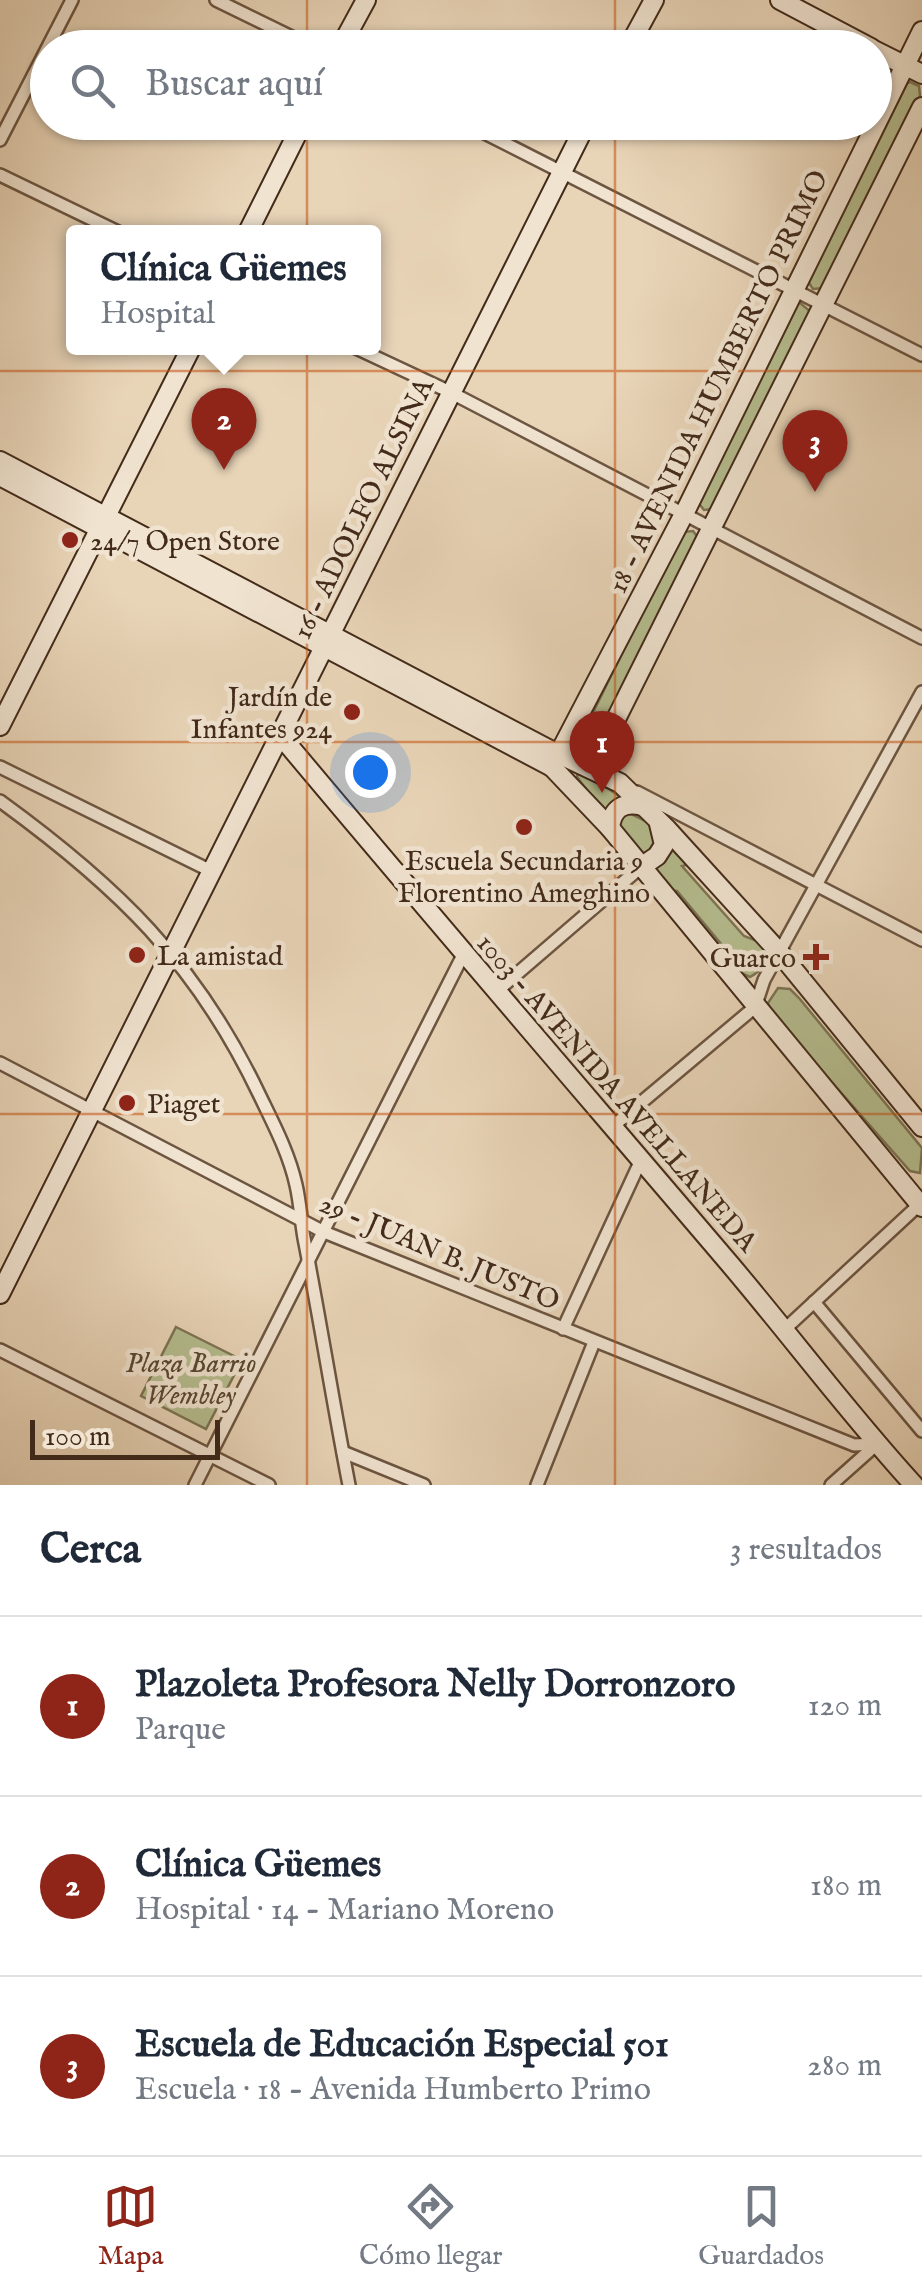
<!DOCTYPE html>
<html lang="es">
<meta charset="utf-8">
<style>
body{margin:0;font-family:"IM FELL English",serif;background:#f6f6f7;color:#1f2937}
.scale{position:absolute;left:30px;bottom:25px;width:190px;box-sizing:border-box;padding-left:10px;border:5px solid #432b1a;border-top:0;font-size:28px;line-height:35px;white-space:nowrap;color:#432b1a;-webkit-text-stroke:8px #f0e3d0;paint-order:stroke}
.you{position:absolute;left:370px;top:772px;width:35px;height:35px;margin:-25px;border:8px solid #fff;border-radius:50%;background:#1a73e8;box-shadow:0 0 0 15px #1a73e833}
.badge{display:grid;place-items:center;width:65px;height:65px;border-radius:50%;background:#8f2418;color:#fff;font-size:32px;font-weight:700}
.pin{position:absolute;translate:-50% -82px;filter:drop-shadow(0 2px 5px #0008)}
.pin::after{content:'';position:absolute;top:52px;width:35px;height:30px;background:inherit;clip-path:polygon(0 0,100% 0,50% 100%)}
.popup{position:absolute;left:66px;top:225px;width:315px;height:130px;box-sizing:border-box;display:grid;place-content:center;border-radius:10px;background:#fff;filter:drop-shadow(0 2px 8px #0005);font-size:32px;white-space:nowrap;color:#747a83}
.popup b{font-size:38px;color:#1f2937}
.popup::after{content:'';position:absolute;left:50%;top:100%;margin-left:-20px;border:20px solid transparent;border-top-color:#fff}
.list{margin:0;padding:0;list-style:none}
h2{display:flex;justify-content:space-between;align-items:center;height:130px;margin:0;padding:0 40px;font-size:42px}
h2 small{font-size:32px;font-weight:400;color:#747a83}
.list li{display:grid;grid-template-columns:65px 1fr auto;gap:30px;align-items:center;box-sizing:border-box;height:180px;padding:0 40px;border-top:2px solid #e0e1e3}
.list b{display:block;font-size:38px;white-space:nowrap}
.list p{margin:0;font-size:32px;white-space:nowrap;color:#747a83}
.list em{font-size:32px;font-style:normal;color:#747a83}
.icon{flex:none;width:55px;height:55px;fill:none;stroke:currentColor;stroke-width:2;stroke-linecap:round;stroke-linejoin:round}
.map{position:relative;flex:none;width:922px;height:1485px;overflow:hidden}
.search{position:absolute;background:#fff;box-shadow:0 2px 8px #0004;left:30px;right:30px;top:30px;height:110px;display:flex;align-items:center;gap:25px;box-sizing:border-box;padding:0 35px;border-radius:55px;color:#747a83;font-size:38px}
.sheet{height:670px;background:#fff}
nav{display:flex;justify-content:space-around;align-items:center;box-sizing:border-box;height:140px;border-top:2px solid #e0e1e3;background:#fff;font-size:28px;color:#747a83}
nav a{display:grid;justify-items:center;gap:5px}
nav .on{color:#8f2418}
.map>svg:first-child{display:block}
</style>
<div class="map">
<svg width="922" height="1485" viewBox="0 0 922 1485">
<rect width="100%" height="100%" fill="#e8d4b7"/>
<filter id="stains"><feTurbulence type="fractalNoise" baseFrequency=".002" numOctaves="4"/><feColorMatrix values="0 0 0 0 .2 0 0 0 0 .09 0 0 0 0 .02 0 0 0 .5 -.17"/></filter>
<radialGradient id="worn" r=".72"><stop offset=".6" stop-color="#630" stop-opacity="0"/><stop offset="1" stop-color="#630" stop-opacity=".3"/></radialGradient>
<!-- green -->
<g fill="#b5bd8f" stroke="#7c7454" stroke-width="2.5">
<path d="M910 82 919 86 920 96 824 288 813 289 807 280 905 84Z"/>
<path d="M800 303 811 312 714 509 704 510 697 501 795 304Z"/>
<path d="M693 531 699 539 595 749H585L579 741 680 536 683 532Z"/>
<path d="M578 771 582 772 624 799 605 814 577 777Z"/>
<path d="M629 813 649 823 657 835 656 847 651 855 640 856 614 826 622 815Z"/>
<path d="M670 839 691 864 682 866 744 936 757 941 765 950C764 964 763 970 750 977L734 970 737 963 677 891 663 890 656 882 654 868 670 853Z"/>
<path d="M778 988 790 989 799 998 922 1148 920 1173 910 1171 770 1012 768 1003Z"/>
<path d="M176 1327 242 1360 206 1429 141 1396Z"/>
</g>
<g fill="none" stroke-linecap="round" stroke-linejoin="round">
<!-- street casing -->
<g stroke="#6c5541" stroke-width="16">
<g id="street">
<path d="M216 0 314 48"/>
<path d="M463 122 922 355"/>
<path d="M0 140 72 0"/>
<path d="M0 175 118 232"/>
<path d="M356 348 450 392 922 638"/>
<path d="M0 767 211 871"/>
<path d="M637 792 922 940"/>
<path d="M0 801C117 886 196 962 259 1094 273 1123 289 1153 296 1185 300 1202 301 1221 304 1238 320 1320 333 1403 349 1485"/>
<path d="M497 991 641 867"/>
<path d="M0 1063 324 1232 854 1445 877 1444"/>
<path d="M612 1127 755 1007 764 980 922 692"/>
<path d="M814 1302 922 1431"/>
<path d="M563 1329 641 1160"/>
<path d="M785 1329 921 1203"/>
<path d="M0 1350 269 1485"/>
<path d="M343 1452 424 1485"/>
<path d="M195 1485 463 955"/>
<path d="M537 1485 594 1342"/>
<path d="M831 1485 877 1444"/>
</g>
</g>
<!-- secondary casing -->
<g stroke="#432b1a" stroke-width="22">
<g id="secondary">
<path d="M780 0 871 48"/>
<path d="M922 31 684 514 552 767 610 828 922 1207"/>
<path d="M340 48 366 0"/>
<path d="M628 48 654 0"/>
<path d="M874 50 922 74"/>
<path d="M248 232 303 122"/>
<path d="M0 461 550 750 620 783 667 829 779 952 922 1127"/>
<path d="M0 476 552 767"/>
<path d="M0 726 191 348"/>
<path d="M280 735C428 912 579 1087 729 1263 791 1336 849 1414 914 1485"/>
<path d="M591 769 922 107"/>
<path d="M610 828C612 808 624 801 643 806"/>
<path d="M641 867 657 856 664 845 659 824"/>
<path d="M0 1294 587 122"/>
</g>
</g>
<!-- street -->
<use href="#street" stroke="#f0e3d0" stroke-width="11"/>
<!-- secondary -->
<use href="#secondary" stroke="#f0e3d0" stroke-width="18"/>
</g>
<!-- grid -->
<path fill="none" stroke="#c7500f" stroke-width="2.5" stroke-opacity="0.55" d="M307 0V48M615 0V48M307 122V1485M615 122V1485M0 371H922M0 742H922M0 1114H922"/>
<!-- markers -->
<g fill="#8f2418" stroke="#f0e3d0" stroke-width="4">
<circle cx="70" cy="540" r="10"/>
<circle cx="352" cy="712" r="10"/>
<circle cx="524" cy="827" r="10"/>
<circle cx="137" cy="955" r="10"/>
<path d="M811 942h10v10h10v10h-10v10h-10v-10h-10v-10h10z"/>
<circle cx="127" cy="1103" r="10"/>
</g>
<g text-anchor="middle" stroke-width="9" stroke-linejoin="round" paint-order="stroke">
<!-- street labels -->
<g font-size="28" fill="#432b1a" stroke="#f0e3d0">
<text transform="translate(717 381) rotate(-64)" y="10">18 - AVENIDA HUMBERTO PRIMO</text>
<text transform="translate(362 508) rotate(-64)" y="10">16 - ADOLFO ALSINA</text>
<text transform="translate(618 1092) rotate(49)" y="10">1003 - AVENIDA AVELLANEDA</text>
<text transform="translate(440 1251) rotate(23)" y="10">29 - JUAN B. JUSTO</text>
</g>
<!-- poi labels -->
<g font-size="28" fill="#432b1a" stroke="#f0e3d0" text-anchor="start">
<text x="90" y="550">24/7 Open Store</text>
<text x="332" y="706" text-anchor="end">Jardín de<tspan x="332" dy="32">Infantes 924</tspan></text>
<text x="524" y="870" text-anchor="middle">Escuela Secundaria 9<tspan x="524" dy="32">Florentino Ameghino</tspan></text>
<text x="157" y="965">La amistad</text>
<text x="796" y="967" text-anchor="end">Guarco</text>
<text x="147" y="1113">Piaget</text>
</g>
<!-- park labels -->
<g font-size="28" font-style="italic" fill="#5a4831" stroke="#f0e3d0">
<text x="191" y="1372">Plaza Barrio<tspan x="191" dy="32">Wembley</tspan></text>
</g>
</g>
<rect width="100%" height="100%" filter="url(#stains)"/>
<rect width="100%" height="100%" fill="url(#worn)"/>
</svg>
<div class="scale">100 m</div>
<div class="you"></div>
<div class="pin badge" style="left:602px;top:793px">1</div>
<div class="pin badge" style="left:224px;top:470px">2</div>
<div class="popup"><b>Clínica Güemes</b>Hospital</div>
<div class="pin badge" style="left:815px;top:492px">3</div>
<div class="search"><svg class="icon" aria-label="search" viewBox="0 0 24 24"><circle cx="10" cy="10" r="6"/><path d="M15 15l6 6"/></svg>Buscar aquí</div>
</div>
<section class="sheet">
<h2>Cerca<small>3 resultados</small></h2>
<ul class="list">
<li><span class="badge">1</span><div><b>Plazoleta Profesora Nelly Dorronzoro</b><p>Parque</p></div><em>120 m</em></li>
<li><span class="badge">2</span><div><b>Clínica Güemes</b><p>Hospital · 14 - Mariano Moreno</p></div><em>180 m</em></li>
<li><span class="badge">3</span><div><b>Escuela de Educación Especial 501</b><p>Escuela · 18 - Avenida Humberto Primo</p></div><em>280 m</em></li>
</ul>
</section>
<nav>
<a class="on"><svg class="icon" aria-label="map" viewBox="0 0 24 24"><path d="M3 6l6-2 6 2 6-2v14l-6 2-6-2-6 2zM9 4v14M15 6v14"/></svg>Mapa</a>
<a><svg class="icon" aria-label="directions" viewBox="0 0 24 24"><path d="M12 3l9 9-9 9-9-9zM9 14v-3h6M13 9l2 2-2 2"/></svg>Cómo llegar</a>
<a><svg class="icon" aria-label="saved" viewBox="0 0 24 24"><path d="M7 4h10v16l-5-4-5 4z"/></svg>Guardados</a>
</nav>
